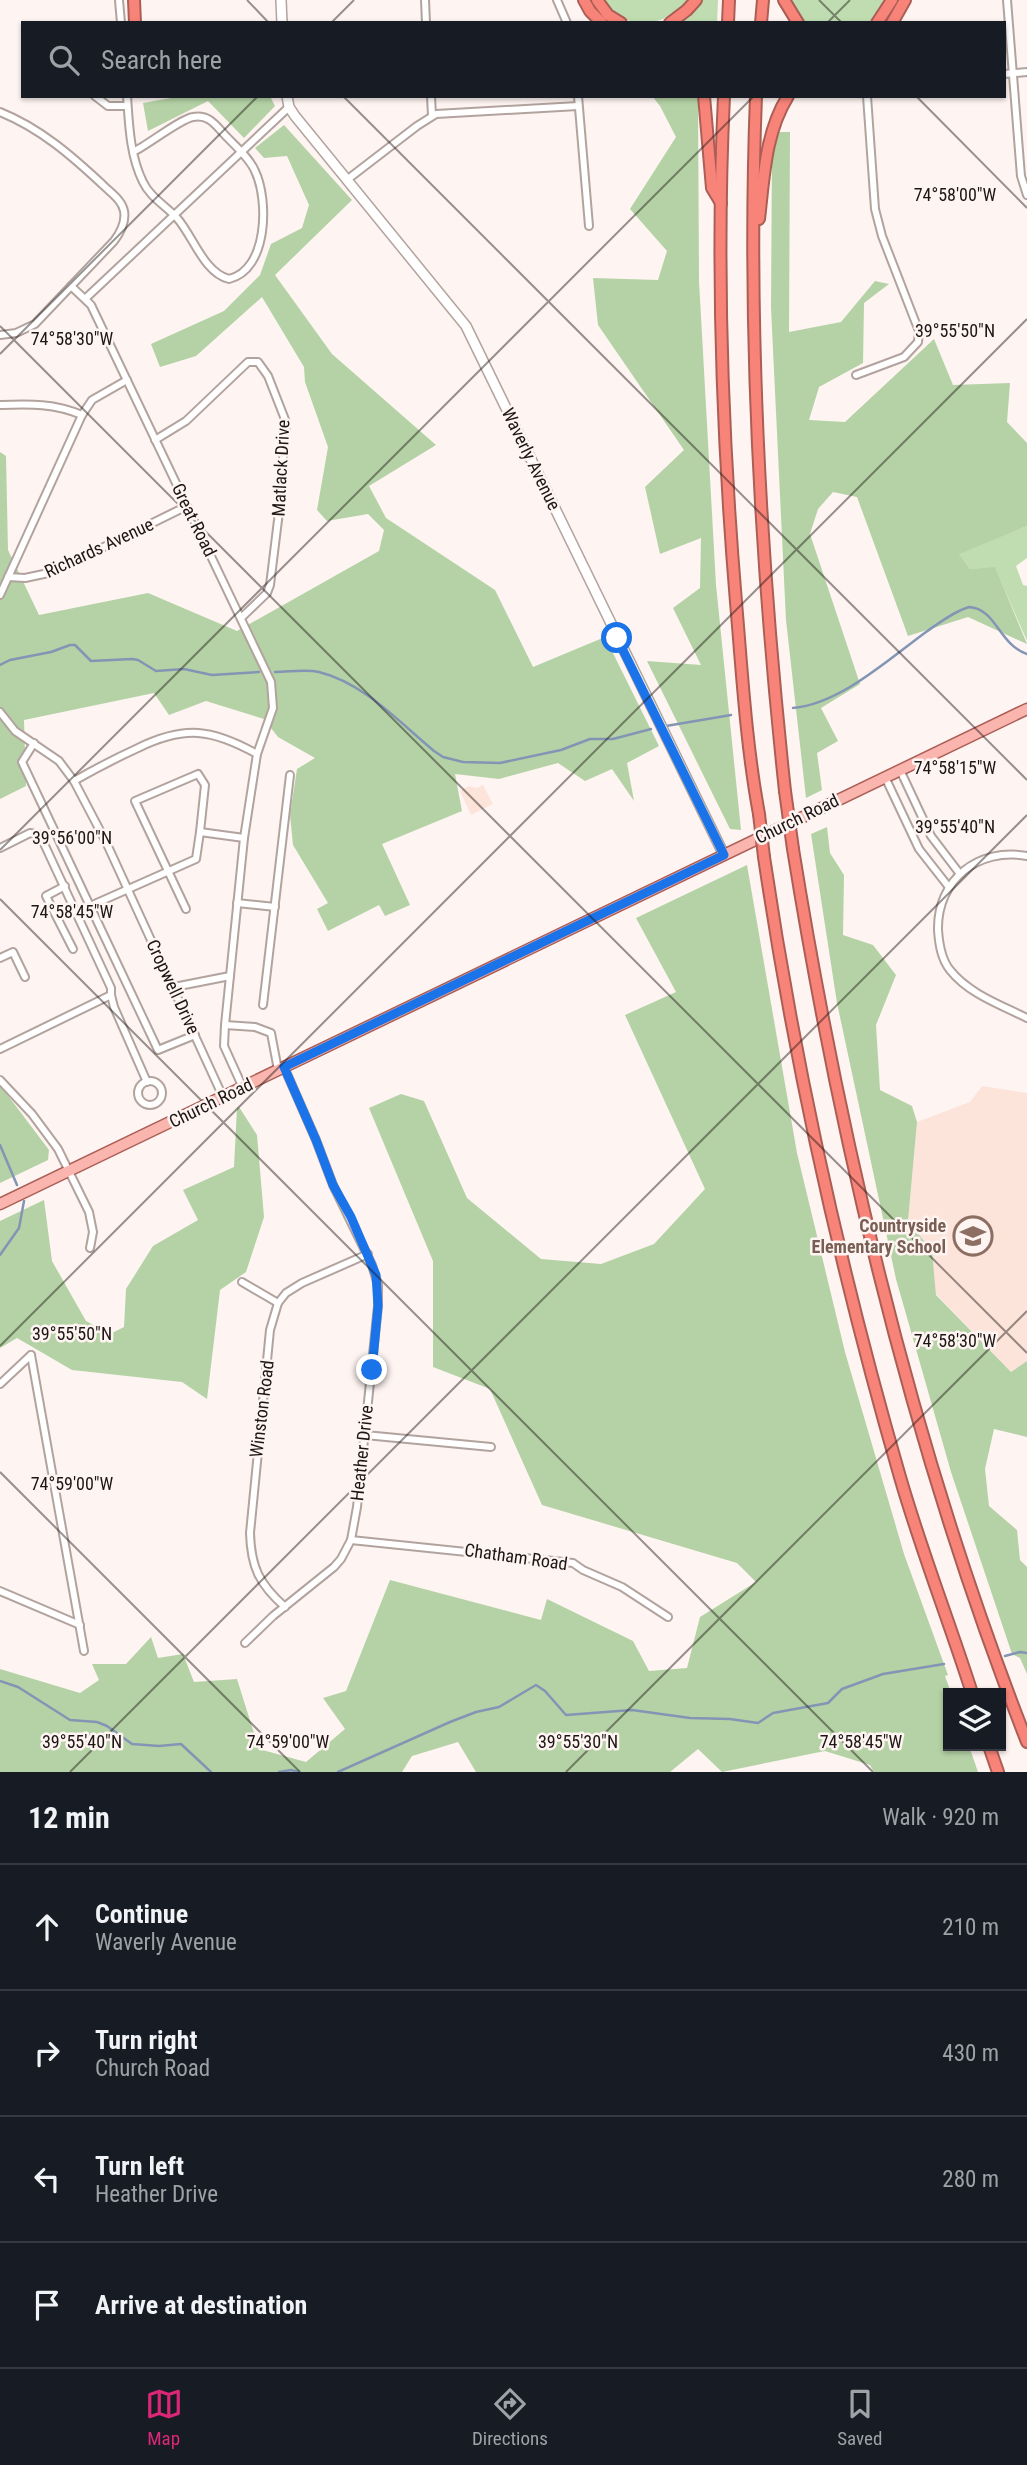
<!DOCTYPE html>
<meta charset="utf-8">
<style>
body{margin:0;font-family:"Roboto Condensed",sans-serif;background:#20242c;color:#f1f3f6}
.controls{position:absolute;right:21px;bottom:21px;display:grid;overflow:hidden;border-radius:0px;box-shadow:0 2px 5px #0004}
.controls button{width:63px;height:63px;display:grid;place-items:center;padding:0;border:0;border-bottom:2px solid #363941;background:#171b24;color:#f1f3f6;font:35px sans-serif}
.stop{position:absolute;width:21px;height:21px;margin:-16px;border:5px solid #1a73e8;border-radius:50%;background:#fff}
.stop.end{background:#1a73e8;border-color:#fff;box-shadow:0 2px 7px #0008}
.list{margin:0;padding:0;list-style:none}
h2{display:flex;justify-content:space-between;align-items:center;height:91px;margin:0;padding:0 28px;font-size:30px}
h2 small{font-size:23px;font-weight:400;color:#9ea1a6}
.list li{display:grid;grid-template-columns:46px 1fr auto;gap:21px;align-items:center;box-sizing:border-box;height:126px;padding:0 28px;border-top:2px solid #363941}
.list b{display:block;font-size:26px;white-space:nowrap}
.list p{margin:0;font-size:23px;white-space:nowrap;color:#9ea1a6}
.list em{font-size:23px;font-style:normal;color:#9ea1a6}
.icon{flex:none;width:38px;height:38px;fill:none;stroke:currentColor;stroke-width:2;stroke-linecap:round;stroke-linejoin:round}
.map{position:relative;flex:none;width:1027px;height:1772px;overflow:hidden}
.search{position:absolute;background:#171b24;box-shadow:0 2px 5px #0004;left:21px;right:21px;top:21px;height:77px;display:flex;align-items:center;gap:18px;box-sizing:border-box;padding:0 24px;border-radius:0px;color:#9ea1a6;font-size:26px}
.sheet{height:595px;background:#171b24}
nav{display:flex;justify-content:space-around;align-items:center;box-sizing:border-box;height:98px;border-top:2px solid #363941;background:#171b24;font-size:19px;color:#9ea1a6}
nav a{display:grid;justify-items:center;gap:4px}
nav .on{color:#db2777}
.map>svg:first-child{display:block}
</style>
<div class="map">
<svg width="1027" height="1772" viewBox="0 0 1027 1772">
<rect width="100%" height="100%" fill="#fef4f1"/>
<!-- built -->
<g fill="#fce4db">
<path d="M483 785 493 804 471 815 460 791 469 786 477 788Z"/>
<path d="M982 1086 1027 1093V1361L1011 1372 936 1294 931 1251 908 1221 917 1122 970 1102Z"/>
</g>
<!-- green -->
<g fill="#c0ddb2">
<path d="M603 0H690C664 27 627 34 603 0Z"/>
<path d="M702 0H718L717 23H679Z"/>
<path d="M790 0H887L870 23H805L794 9Z"/>
<path d="M1027 526V558L1016 566 1023 585 1027 586V641L995 568 970 569 958 553Z"/>
</g>
<!-- forest -->
<g fill="#b4d2a5">
<path d="M182 96H270L275 106 244 138 208 101 148 131 143 103Z"/>
<path d="M652 96H696L698 99 699 281 716 585 741 830 730 829 647 661 701 665 673 608 700 588 701 538 660 554 645 487 684 450 598 325 593 278 658 280 667 251 630 209 676 137 660 106Z"/>
<path d="M284 125 352 200 275 275 332 354 436 445 369 486 386 518 495 590 533 667 605 637 659 746 627 763 634 801 612 769 585 781 558 763 499 779 455 774 462 811 382 844 410 905 385 916 379 905 328 931 317 909 328 903 293 845 290 815 297 769 315 758 278 737 264 719 206 701 169 715 154 693 24 720 26 786 0 799V452L6 456 8 550 39 615 148 593 237 631 379 551 384 530 368 514 327 521 317 510 328 447 305 382 304 367 262 297 196 356 160 367 151 344 224 311 260 275 271 244 302 228 309 205 287 156 264 158 255 148Z"/>
<path d="M776 132H790L789 332 841 322 875 281 889 284 864 303 863 363 819 387 809 420 845 422 934 339 953 385 1010 383 1007 422 1027 443V526L959 554 970 569 995 567 1027 644 968 617 908 636 857 497 833 492 818 509 810 534 860 684 821 708 838 741 817 753 822 790 806 798 786 620 771 308 772 151Z"/>
<path d="M827 827 830 853 844 875 843 935 873 945 896 975 876 1025 880 1090 912 1106 917 1122 908 1221 932 1251 936 1295 1011 1372 1027 1361V1437L994 1429 985 1469 989 1506 1017 1530 1020 1560 1027 1567V1674L1020 1658 1012 1654 951 1472 896 1279 837 1003 811 834Z"/>
<path d="M747 865 797 1153 845 1352 904 1554 948 1675 945 1676 951 1693H948V1746H969L978 1772H874L870 1765 825 1751 722 1772 698 1749 670 1772H476L458 1742 412 1756 402 1772H0V1669L80 1693 99 1680 92 1664H126L151 1637 158 1658 183 1654 194 1682 237 1679 259 1749 306 1762 345 1729 323 1698 346 1691 390 1580 541 1620 547 1599 633 1641 649 1671 687 1668 700 1617 756 1582 737 1563 542 1505 490 1389 433 1367V1261L369 1108 401 1094 424 1101 467 1198 541 1259 601 1264 654 1244 705 1189 625 1015 676 992 636 918Z"/>
<path d="M0 1085 49 1150 48 1160 0 1183Z"/>
<path d="M239 1107 257 1135 264 1217 246 1272 220 1290 207 1399 182 1382 72 1370 17 1338 0 1348V1221L44 1200 52 1261 86 1321 110 1334 124 1327 126 1289 153 1246 198 1220 183 1190 234 1167 237 1108Z"/>
</g>
<g fill="none" stroke-linecap="round" stroke-linejoin="round">
<!-- stream -->
<g stroke="#8395b4" stroke-width="2.5">
<path d="M0 665 10 660 51 652 70 645H75L91 661 132 659 138 660 156 671 184 669 212 675 259 672"/>
<path d="M275 672C289 672 305 669 319 672 364 683 400 723 434 751L443 757 463 762 500 763 561 750 590 739H613L651 729"/>
<path d="M793 708C840 704 889 659 926 632 939 623 953 612 969 607 997 609 998 644 1027 654"/>
<path d="M666 726 731 715"/>
<path d="M0 1145 17 1185"/>
<path d="M0 1255 19 1228 24 1201"/>
<path d="M1005 1656 1020 1652 1027 1653"/>
<path d="M0 1681 18 1687 70 1720 97 1722 107 1726 132 1744 159 1746 181 1744 211 1772"/>
<path d="M279 1772 291 1770 299 1772"/>
<path d="M338 1772 450 1722 476 1712 499 1707 536 1685 545 1691 566 1715 632 1710 690 1718 730 1719 758 1723 773 1713 828 1703 842 1689 883 1674 944 1664"/>
</g>
<!-- street casing -->
<g stroke="#b2a39e" stroke-width="10">
<g id="street">
<path d="M119 0 121 23"/>
<path d="M425 0 426 23"/>
<path d="M557 0 567 23"/>
<path d="M1007 0 1021 176 1027 195"/>
<path d="M1004 74 1027 72"/>
<path d="M95 96 108 106H127"/>
<path d="M127 96C129 125 130 156 143 182 150 197 166 206 177 218 193 236 204 273 229 279 268 270 269 200 255 171 249 157 234 145 224 134 215 124 208 114 193 117 180 119 148 145 133 152"/>
<path d="M431 96 432 116"/>
<path d="M578 96 589 226"/>
<path d="M0 112C40 128 72 156 103 185 111 193 122 200 124 211 126 222 120 233 114 241L35 324 16 333 0 335"/>
<path d="M348 179 417 126 436 114 578 106"/>
<path d="M71 286 91 305 271 682 273 708 257 754 244 838 225 1025 224 1046 243 1088"/>
<path d="M86 298 289 107"/>
<path d="M856 375 904 357 918 342 919 331 915 321 882 236 875 209 867 96"/>
<path d="M0 405C30 404 54 403 82 415L92 400 127 380"/>
<path d="M155 440 186 421 248 362H258L268 376 286 422 278 520 270 585 267 593 241 618"/>
<path d="M8 577 25 578 53 572 187 506"/>
<path d="M0 595 82 415"/>
<path d="M0 712 15 731 59 761 74 781 106 842 223 1097"/>
<path d="M34 743 22 762 90 906 196 859 200 832 244 838"/>
<path d="M900 770 931 836 960 874"/>
<path d="M885 777 919 849 948 886"/>
<path d="M74 781C95 769 116 758 138 748 185 725 212 729 257 754"/>
<path d="M0 848 30 833 40 835 111 988V995L0 1049"/>
<path d="M1027 856C978 847 937 880 938 930 939 944 941 959 950 970 969 994 1001 1005 1027 1018"/>
<path d="M65 886 46 896 73 949"/>
<path d="M237 903 275 907"/>
<path d="M90 906 158 1050 195 1035"/>
<path d="M186 909 135 801 198 774 205 785 200 832"/>
<path d="M0 958 13 952 25 977"/>
<path d="M174 987 230 976"/>
<path d="M111 995 114 1007 147 1082"/>
<path d="M263 1005 290 775"/>
<path d="M225 1025 255 1027 271 1033 278 1070"/>
<path d="M0 1080 32 1114 58 1149 89 1212 93 1232 90 1248"/>
<circle cx="150" cy="1093" r="12"/>
<path d="M242 1282 278 1303"/>
<path d="M31 1355 84 1651"/>
<path d="M0 1384 31 1355"/>
<path d="M365 1435 491 1447"/>
<path d="M351 1540 573 1563 583 1570 622 1587 668 1617"/>
<path d="M0 1591 80 1625"/>
<path d="M285 1607C259 1584 251 1567 250 1533L270 1330 278 1303 286 1293 302 1283 368 1254"/>
<path d="M245 1643 273 1616 334 1567 341 1559 351 1540 357 1507 378 1306V1285L372 1265 333 1185 316 1140 284 1067"/>
</g>
</g>
<!-- secondary casing -->
<g stroke="#b2a39e" stroke-width="12">
<g id="secondary">
<path d="M281 0 282 23"/>
<path d="M287 96 289 107 295 116 466 326 724 855"/>
</g>
</g>
<!-- primary casing -->
<g stroke="#ab5e56" stroke-width="13">
<path id="primary" d="M0 1204 1027 709"/>
</g>
<!-- highway casing -->
<g stroke="#ab5e56" stroke-width="14">
<g id="highway">
<path d="M134 0 135 23"/>
<path d="M584 0 590 11 602 23"/>
<path d="M597 0 608 15 621 23"/>
<path d="M784 0 798 23"/>
<path d="M670 23 687 10 696 0"/>
<path d="M728 23 729 0"/>
<path d="M761 23 763 0"/>
<path d="M877 23 892 0"/>
<path d="M892 23 905 0"/>
<path d="M704 96 712 188 721 203"/>
<path d="M724 96C716 264 722 434 736 602 742 672 746 744 759 814"/>
<path d="M756 96C747 329 760 559 785 791"/>
<path d="M759 219C764 177 765 133 788 96"/>
<path d="M793 849C842 1153 914 1455 1027 1742"/>
<path d="M764 857C795 1067 841 1273 900 1477 921 1550 949 1621 972 1693"/>
<path d="M989 1746 998 1772"/>
</g>
</g>
<!-- street -->
<use href="#street" stroke="#fff" stroke-width="6"/>
<!-- secondary -->
<use href="#secondary" stroke="#fff" stroke-width="9"/>
<!-- primary -->
<use href="#primary" stroke="#fbb5af" stroke-width="10"/>
<!-- highway -->
<use href="#highway" stroke="#f88479" stroke-width="10"/>
<!-- highway-bridge casing -->
<g stroke="#ab5e56" stroke-width="14" stroke-linecap="butt">
<g id="highway-bridge">
<path d="M785 791 793 849"/>
<path d="M759 814 764 857"/>
</g>
</g>
<!-- highway-bridge -->
<use href="#highway-bridge" stroke="#f88479" stroke-width="10"/>
</g>
<g fill="none" stroke-linecap="round" stroke-linejoin="round">
<!-- route -->
<path stroke="#1a73e8" stroke-width="9" d="M372 1370 378 1306 376 1275 351 1217 333 1185 316 1140 284 1067 724 855 617 638"/>
</g>
<!-- ticks -->
<path fill="none" stroke="#1c1614" stroke-width="2" stroke-opacity="0.45" d="M247 0 269 23M819 0 842 23M331 23 354 0M827 23 850 0M343 96 1027 780M916 96 1027 208M0 326 1027 1353M0 354 258 96M0 850 754 96M0 899 873 1772M0 1346 1027 319M0 1472 300 1772M70 1772 1027 815M566 1772 1027 1311"/>
<!-- icons -->
<defs>
<g id="school-ring" transform="scale(2.0125)"><circle r="9.5" fill="#fef4f1" stroke="#8d6e63" stroke-width="1.5"/><path d="M0-5L7-2L0 1L-7-2ZM-4 1L0 2.5L4 1V4Q0 6-4 4Z" fill="#8d6e63"/></g>
</defs>
<g fill-rule="evenodd">
<use href="#school-ring" x="973" y="1236"/>
</g>
<g text-anchor="middle" stroke-width="5" stroke-linejoin="round" paint-order="stroke">
<!-- street labels -->
<g font-size="18" fill="#1c1614" stroke="#fef4f1">
<text transform="translate(531 459) rotate(64)" y="6">Waverly Avenue</text>
<text transform="translate(281 468) rotate(-87)" y="6">Matlack Drive</text>
<text transform="translate(194 520) rotate(64)" y="6">Great Road</text>
<text transform="translate(99 548) rotate(-25)" y="6">Richards Avenue</text>
<text transform="translate(797 819) rotate(-26)" y="6">Church Road</text>
<text transform="translate(173 987) rotate(65)" y="6">Cropwell Drive</text>
<text transform="translate(211 1103) rotate(-26)" y="6">Church Road</text>
<text transform="translate(262 1409) rotate(-83)" y="6">Winston Road</text>
<text transform="translate(362 1453) rotate(-84)" y="6">Heather Drive</text>
<text transform="translate(516 1557) rotate(8)" y="6">Chatham Road</text>
</g>
<!-- education labels -->
<g font-size="18" font-weight="bold" fill="#785e54" stroke="#fef4f1" text-anchor="end">
<text x="946" y="1232">Countryside<tspan x="946" dy="21">Elementary School</tspan></text>
</g>
</g>
<g font-size="18" text-anchor="middle" fill="#1c1614" stroke="#fef4f1" stroke-width="5" stroke-linejoin="round" paint-order="stroke">
<text x="955" y="201">74°58'00"W</text>
<text x="955" y="337">39°55'50"N</text>
<text x="72" y="345">74°58'30"W</text>
<text x="955" y="774">74°58'15"W</text>
<text x="955" y="833">39°55'40"N</text>
<text x="72" y="844">39°56'00"N</text>
<text x="72" y="918">74°58'45"W</text>
<text x="72" y="1340">39°55'50"N</text>
<text x="955" y="1347">74°58'30"W</text>
<text x="72" y="1490">74°59'00"W</text>
<text x="82" y="1748">39°55'40"N</text>
<text x="288" y="1748">74°59'00"W</text>
<text x="578" y="1748">39°55'30"N</text>
<text x="861" y="1748">74°58'45"W</text>
</g>
</svg>
<div class="controls">
<button><svg class="icon" aria-label="layers" viewBox="0 0 24 24"><path d="M12 4l9 5-9 5-9-5zM3 14l9 5 9-5"/></svg></button>
</div>
<div class="stop" style="left:617px;top:638px"></div>
<div class="stop end" style="left:372px;top:1370px"></div>
<div class="search"><svg class="icon" aria-label="search" viewBox="0 0 24 24"><circle cx="10" cy="10" r="6"/><path d="M15 15l6 6"/></svg>Search here</div>
</div>
<section class="sheet">
<h2>12 min<small>Walk · 920 m</small></h2>
<ul class="list">
<li><svg class="icon" aria-label="ahead" viewBox="0 0 24 24"><path d="M12 20V5M6 11l6-6 6 6"/></svg><div><b>Continue</b><p>Waverly Avenue</p></div><em>210 m</em></li>
<li><svg class="icon" aria-label="right" viewBox="0 0 24 24"><path d="M7 20v-9h11M14 6l5 5-5 5"/></svg><div><b>Turn right</b><p>Church Road</p></div><em>430 m</em></li>
<li><svg class="icon" aria-label="left" viewBox="0 0 24 24"><path d="M17 20v-9H6M10 6l-5 5 5 5"/></svg><div><b>Turn left</b><p>Heather Drive</p></div><em>280 m</em></li>
<li><svg class="icon" aria-label="arrive" viewBox="0 0 24 24"><path d="M6 21V4h12l-3 4 3 4H6"/></svg><div><b>Arrive at destination</b></div></li>
</ul>
</section>
<nav>
<a class="on"><svg class="icon" aria-label="map" viewBox="0 0 24 24"><path d="M3 6l6-2 6 2 6-2v14l-6 2-6-2-6 2zM9 4v14M15 6v14"/></svg>Map</a>
<a><svg class="icon" aria-label="directions" viewBox="0 0 24 24"><path d="M12 3l9 9-9 9-9-9zM9 14v-3h6M13 9l2 2-2 2"/></svg>Directions</a>
<a><svg class="icon" aria-label="saved" viewBox="0 0 24 24"><path d="M7 4h10v16l-5-4-5 4z"/></svg>Saved</a>
</nav>
